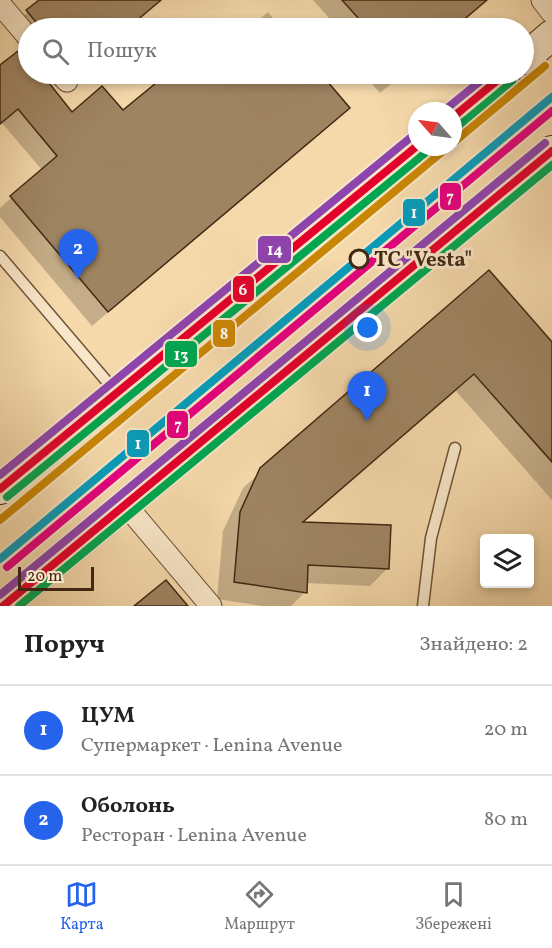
<!DOCTYPE html>
<html lang="uk">
<meta charset="utf-8">
<style>
body{margin:0;font-family:Vollkorn,serif;background:#f6f6f6;color:#222}
.controls{position:absolute;right:18px;bottom:18px;display:grid;overflow:hidden;border-radius:6px;box-shadow:0 3px 9px #0003}
.controls button{width:54px;height:54px;display:grid;place-items:center;padding:0;border:0;border-bottom:2px solid #e0e0e0;background:#fff;color:#222;font:30px sans-serif}
.compass{position:absolute;left:408px;top:102px;width:54px;height:54px;border-radius:50%;background:#fff;box-shadow:0 3px 9px #0003;rotate:298deg}
.scale{position:absolute;left:18px;bottom:15px;width:76px;box-sizing:border-box;padding-left:6px;border:3px solid #422813;border-top:0;font-size:16px;line-height:21px;white-space:nowrap;color:#422813;-webkit-text-stroke:4px #f8e6c8;paint-order:stroke}
.you{position:absolute;left:368px;top:328px;width:21px;height:21px;margin:-15px;border:4px solid #fff;border-radius:50%;background:#1a73e8;box-shadow:0 0 0 9px #1a73e833}
.badge{display:grid;place-items:center;width:39px;height:39px;border-radius:50%;background:#2563eb;color:#fff;font-size:20px;font-weight:700}
.pin{position:absolute;translate:-50% -50px;filter:drop-shadow(0 2px 3px #0008)}
.pin::after{content:'';position:absolute;top:32px;width:21px;height:18px;background:inherit;clip-path:polygon(0 0,100% 0,50% 100%)}
.list{margin:0;padding:0;list-style:none}
h2{display:flex;justify-content:space-between;align-items:center;height:78px;margin:0;padding:0 24px;font-size:26px}
h2 small{font-size:20px;font-weight:400;color:#767676}
.list li{display:grid;grid-template-columns:39px 1fr auto;gap:18px;align-items:center;box-sizing:border-box;height:90px;padding:0 24px;border-top:2px solid #e0e0e0}
.list b{display:block;font-size:22px;white-space:nowrap}
.list p{margin:0;font-size:20px;white-space:nowrap;color:#767676}
.list em{font-size:20px;font-style:normal;color:#767676}
.icon{flex:none;width:33px;height:33px;fill:none;stroke:currentColor;stroke-width:2;stroke-linecap:round;stroke-linejoin:round}
.map{position:relative;flex:none;width:552px;height:606px;overflow:hidden}
.search{position:absolute;background:#fff;box-shadow:0 3px 9px #0003;left:18px;right:18px;top:18px;height:66px;display:flex;align-items:center;gap:15px;box-sizing:border-box;padding:0 21px;border-radius:33px;color:#767676;font-size:22px}
.sheet{height:258px;background:#fff}
nav{display:flex;justify-content:space-around;align-items:center;box-sizing:border-box;height:84px;border-top:2px solid #e0e0e0;background:#fff;font-size:16px;color:#767676}
nav a{display:grid;justify-items:center;gap:3px}
nav .on{color:#2563eb}
.map>svg:first-child{display:block}
</style>
<div class="map">
<svg width="552" height="606" viewBox="0 0 552 606">
<rect width="100%" height="100%" fill="#f5d9ab"/>
<filter id="stains"><feTurbulence type="fractalNoise" baseFrequency=".00333" numOctaves="4"/><feColorMatrix values="0 0 0 0 .2 0 0 0 0 .09 0 0 0 0 .02 0 0 0 .5 -.17"/></filter>
<radialGradient id="worn" r=".72"><stop offset=".6" stop-color="#630" stop-opacity="0"/><stop offset="1" stop-color="#630" stop-opacity=".3"/></radialGradient>
<!-- shadow -->
<g fill="#0003">
<path d="M41 0H159L128 28H28L15 24Z"/>
<path d="M313 0H487L455 28H338Z"/>
<path d="M268 12 281 28H249Z"/>
<path d="M21 50 28 59V74H40L72 114 123 113 169 74H319L348 107 92 326 0 217V208L42 170 2 123 0 125V67Z"/>
<path d="M363 74H403L380 93Z"/>
<path d="M489 272 552 344V500L456 391 302 523 388 568 370 586 306 583 305 592 291 606H262L217 599 223 531 243 488Z"/>
</g>
<!-- building -->
<g fill="#9f8462" stroke="#422813" stroke-width="1.5">
<path d="M39 0H161L128 28H41L26 10Z"/>
<path d="M342 0H487L454 28H367Z"/>
<path d="M22 48 28 49V74H42L72 112 102 86 123 110 167 74H321L350 108 108 312 10 196 57 156 18 109 0 124V65Z"/>
<path d="M489 270 552 342V462L474 374 303 522 391 525 389 569 308 565 307 593 234 582 240 512 260 468Z"/>
<path d="M166 580 188 606H134Z"/>
</g>
<g fill="none" stroke-linecap="round" stroke-linejoin="round">
<!-- lane casing -->
<g stroke="#6f5439" stroke-width="13">
<g id="lane">
<path d="M0 256 115 391"/>
<path d="M423 606 431 538 455 448"/>
</g>
</g>
<!-- street casing -->
<g stroke="#6f5439" stroke-width="23">
<g id="street">
<path d="M542 0 552 13"/>
<path d="M0 4 28 37"/>
<path d="M60 74 67 81"/>
<path d="M125 504 211 606"/>
</g>
</g>
<!-- secondary casing -->
<g stroke="#422813" stroke-width="32">
<g id="secondary">
<path d="M524 59 552 35"/>
<path d="M453 117 505 74"/>
<path d="M0 489 417 146"/>
<path d="M3 606 552 151"/>
</g>
</g>
<!-- lane -->
<use href="#lane" stroke="#f8e6c8" stroke-width="10"/>
<!-- street -->
<use href="#street" stroke="#f8e6c8" stroke-width="21"/>
<!-- secondary -->
<use href="#secondary" stroke="#f8e6c8" stroke-width="30"/>
<!-- bus-1 casing -->
<g stroke="#f8e6c8" stroke-width="12">
<g id="bus-1">
<path d="M453 117 505 74"/>
<path d="M0 489 417 146"/>
<path d="M3 606 552 151"/>
</g>
</g>
<!-- bus-2 casing -->
<g stroke="#f8e6c8" stroke-width="12">
<g id="bus-2">
<path d="M460 125 512 82"/>
<path d="M7 497 424 154"/>
<path d="M19 606 552 165"/>
</g>
</g>
<!-- bus-3 casing -->
<g stroke="#f8e6c8" stroke-width="12">
<g id="bus-3">
<path d="M446 109 489 74"/>
<path d="M0 475 410 138"/>
<path d="M0 595 545 143"/>
</g>
</g>
<!-- bus-1 -->
<use href="#bus-1" stroke="#e4002b" stroke-width="8"/>
<!-- bus-2 -->
<use href="#bus-2" stroke="#00a651" stroke-width="8"/>
<!-- bus-3 -->
<use href="#bus-3" stroke="#8e44ad" stroke-width="8"/>
<!-- tram-1 casing -->
<g stroke="#f8e6c8" stroke-width="12">
<path id="tram-1" d="M0 559 552 97"/>
</g>
<!-- tram-2 casing -->
<g stroke="#f8e6c8" stroke-width="12">
<path id="tram-2" d="M7 567 552 111"/>
</g>
<!-- tram-3 casing -->
<g stroke="#f8e6c8" stroke-width="12">
<g id="tram-3">
<path d="M453 143 545 66"/>
<path d="M0 520 448 147"/>
</g>
</g>
<!-- tram-1 -->
<use href="#tram-1" stroke="#079cbb" stroke-width="8"/>
<!-- tram-2 -->
<use href="#tram-2" stroke="#e5007d" stroke-width="8"/>
<!-- tram-3 -->
<use href="#tram-3" stroke="#ca8605" stroke-width="8"/>
</g>
<!-- markers -->
<circle fill="#f8e6c8" stroke="#422813" stroke-width="3" cx="359" cy="259" r="9"/>
<g text-anchor="middle" stroke-width="6" stroke-linejoin="round" paint-order="stroke">
<!-- stop labels -->
<g font-size="21" font-weight="bold" fill="#422813" stroke="#f8e6c8" text-anchor="start">
<text x="374" y="266">TC "Vesta"</text>
</g>
</g>
<g stroke="#f8e6c8" stroke-width="2">
<rect x="439" y="182" width="23" height="29" rx="6" fill="#e5007d"/>
<rect x="402" y="198" width="24" height="29" rx="6" fill="#079cbb"/>
<rect x="257" y="235" width="35" height="29" rx="6" fill="#8e44ad"/>
<rect x="232" y="275" width="23" height="28" rx="6" fill="#e4002b"/>
<rect x="212" y="319" width="24" height="29" rx="6" fill="#ca8605"/>
<rect x="164" y="340" width="34" height="28" rx="6" fill="#00a651"/>
<rect x="166" y="410" width="23" height="29" rx="6" fill="#e5007d"/>
<rect x="126" y="429" width="24" height="29" rx="6" fill="#079cbb"/>
</g>
<g font-size="16" text-anchor="middle" font-weight="bold" fill="#fff">
<text x="450" y="202">7</text>
<text x="414" y="218">1</text>
<text x="275" y="255">14</text>
<text x="243" y="295">6</text>
<text x="224" y="339">8</text>
<text x="181" y="360">13</text>
<text x="178" y="430">7</text>
<text x="138" y="449">1</text>
</g>
<rect width="100%" height="100%" filter="url(#stains)"/>
<rect width="100%" height="100%" fill="url(#worn)"/>
</svg>
<div class="controls">
<button><svg class="icon" aria-label="layers" viewBox="0 0 24 24"><path d="M12 4l9 5-9 5-9-5zM3 14l9 5 9-5"/></svg></button>
</div>
<svg class="compass" viewBox="-18 -18 36 36"><path d="M0-13l5 13h-10z" fill="#e53935"/><path d="M0 13l5-13h-10z" fill="#767676"/></svg>
<div class="scale">20 m</div>
<div class="you"></div>
<div class="pin badge" style="left:367px;top:421px">1</div>
<div class="pin badge" style="left:78px;top:279px">2</div>
<div class="search"><svg class="icon" aria-label="search" viewBox="0 0 24 24"><circle cx="10" cy="10" r="6"/><path d="M15 15l6 6"/></svg>Пошук</div>
</div>
<section class="sheet">
<h2>Поруч<small>Знайдено: 2</small></h2>
<ul class="list">
<li><span class="badge">1</span><div><b>ЦУМ</b><p>Супермаркет · Lenina Avenue</p></div><em>20 m</em></li>
<li><span class="badge">2</span><div><b>Оболонь</b><p>Ресторан · Lenina Avenue</p></div><em>80 m</em></li>
</ul>
</section>
<nav>
<a class="on"><svg class="icon" aria-label="map" viewBox="0 0 24 24"><path d="M3 6l6-2 6 2 6-2v14l-6 2-6-2-6 2zM9 4v14M15 6v14"/></svg>Карта</a>
<a><svg class="icon" aria-label="directions" viewBox="0 0 24 24"><path d="M12 3l9 9-9 9-9-9zM9 14v-3h6M13 9l2 2-2 2"/></svg>Маршрут</a>
<a><svg class="icon" aria-label="saved" viewBox="0 0 24 24"><path d="M7 4h10v16l-5-4-5 4z"/></svg>Збережені</a>
</nav>
